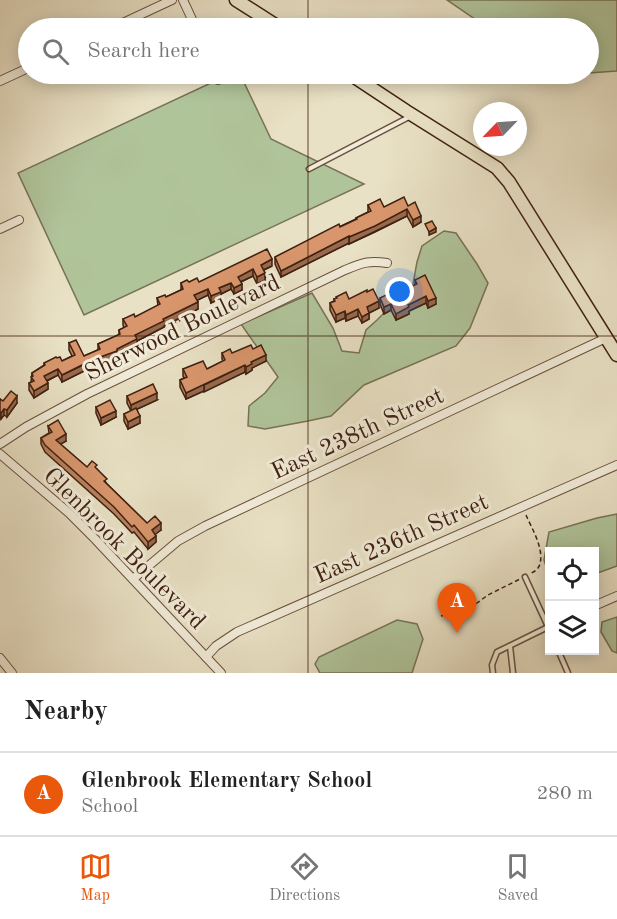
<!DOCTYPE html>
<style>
body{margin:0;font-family:"Old Standard TT",serif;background:#f6f6f6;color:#222}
.controls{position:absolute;right:18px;bottom:18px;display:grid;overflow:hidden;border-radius:0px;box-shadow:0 3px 15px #0003}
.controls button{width:54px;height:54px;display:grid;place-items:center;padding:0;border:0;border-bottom:2px solid #e0e0e0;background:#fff;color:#222;font:30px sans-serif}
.compass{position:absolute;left:473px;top:102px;width:54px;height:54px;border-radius:50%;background:#fff;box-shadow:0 3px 15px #0003;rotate:245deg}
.you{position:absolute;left:400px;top:292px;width:21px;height:21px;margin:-15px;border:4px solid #fff;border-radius:50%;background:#1a73e8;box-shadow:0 0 0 9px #1a73e833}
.badge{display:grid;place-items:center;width:39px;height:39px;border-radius:50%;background:#ea580c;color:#fff;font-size:20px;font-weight:700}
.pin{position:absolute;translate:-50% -50px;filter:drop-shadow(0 2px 3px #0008)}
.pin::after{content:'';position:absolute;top:32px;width:21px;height:18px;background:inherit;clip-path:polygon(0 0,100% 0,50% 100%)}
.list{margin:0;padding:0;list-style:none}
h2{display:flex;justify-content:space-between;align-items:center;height:78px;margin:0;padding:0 24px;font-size:26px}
h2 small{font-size:20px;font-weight:400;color:#767676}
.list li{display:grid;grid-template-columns:39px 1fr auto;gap:18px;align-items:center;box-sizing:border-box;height:84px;padding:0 24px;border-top:2px solid #e0e0e0}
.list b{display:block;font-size:22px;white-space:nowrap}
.list p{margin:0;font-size:20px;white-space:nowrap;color:#767676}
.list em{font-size:20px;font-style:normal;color:#767676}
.icon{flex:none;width:33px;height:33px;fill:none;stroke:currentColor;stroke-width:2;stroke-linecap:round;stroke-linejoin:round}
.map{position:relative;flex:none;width:617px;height:673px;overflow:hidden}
.search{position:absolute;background:#fff;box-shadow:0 3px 15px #0003;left:18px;right:18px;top:18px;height:66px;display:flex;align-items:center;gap:15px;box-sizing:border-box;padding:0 21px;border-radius:33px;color:#767676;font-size:22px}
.sheet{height:162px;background:#fff}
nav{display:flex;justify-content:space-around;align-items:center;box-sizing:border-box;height:84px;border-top:2px solid #e0e0e0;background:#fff;font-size:16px;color:#767676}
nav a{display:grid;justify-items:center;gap:3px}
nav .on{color:#ea580c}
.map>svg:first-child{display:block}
</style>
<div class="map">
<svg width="617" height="673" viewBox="0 0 617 673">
<rect width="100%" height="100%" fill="#e9e1c5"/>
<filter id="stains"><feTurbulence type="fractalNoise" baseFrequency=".00333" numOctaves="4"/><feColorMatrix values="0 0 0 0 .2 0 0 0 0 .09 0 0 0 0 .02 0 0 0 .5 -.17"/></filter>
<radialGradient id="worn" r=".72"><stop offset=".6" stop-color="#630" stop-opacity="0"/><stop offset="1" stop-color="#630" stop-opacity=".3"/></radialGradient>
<!-- green -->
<g fill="#b0c49a" stroke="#787256" stroke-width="1.5">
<path d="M447 0H617V71L589 73 588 28H488Z"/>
<path d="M230 74H240L271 139 364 184 84 315 18 173Z"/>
<path d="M444 231 456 233 477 264 488 283 470 328 456 346 364 385 331 416 308 421 265 429 248 426 249 406 265 393 278 377 241 324 312 293 333 328 342 351 359 353 366 330 377 320 413 284 417 262 422 246Z"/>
<path d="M617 514V566L595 574 594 552H550L549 575 544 560 549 532 597 518Z"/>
<path d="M617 617V653L612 651 601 632 602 622Z"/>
<path d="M397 620 417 624 423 639 412 673H320L315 664 319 657Z"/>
</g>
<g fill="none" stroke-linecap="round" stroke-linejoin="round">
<!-- service casing -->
<g stroke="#6a503e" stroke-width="7">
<g id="service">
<path d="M309 169 409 117"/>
<path d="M525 577 550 631"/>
<path d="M510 646 513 673"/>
<path d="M558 650 568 673"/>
<path d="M493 673 492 665 497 652 550 626"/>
</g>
</g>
<!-- minor casing -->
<g stroke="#6a503e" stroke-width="10">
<g id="minor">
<path d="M183 0 196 28"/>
<path d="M112 28 172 0"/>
<path d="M215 74 218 80"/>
<path d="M0 81 28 68"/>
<path d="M0 229 19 220"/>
<path d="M0 444 26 427 87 394 345 270C362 263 369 260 387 263"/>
<path d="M0 454 69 513 95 539 221 673"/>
<path d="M133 579 178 541 205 526 606 338"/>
<path d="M594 606 617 596"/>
<path d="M206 657 216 646 237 632 617 465"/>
<path d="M0 658 12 673"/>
</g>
</g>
<!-- primary casing -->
<g stroke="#3f2011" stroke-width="15">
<g id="primary">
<path d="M236 0 280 28"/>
<path d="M350 74 406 111 497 168 509 182 617 355"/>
</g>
</g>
<!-- path -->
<g stroke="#3f2011" stroke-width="1.5" stroke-dasharray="4.5 3" stroke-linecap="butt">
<path d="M262 282 267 280 264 275"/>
<path d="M172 324 181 320 180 319"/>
<path d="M526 515C532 529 544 548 540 564 538 570 534 572 529 574"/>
<path d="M441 616 470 608 488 595 520 579"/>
</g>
<!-- service -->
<use href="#service" stroke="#f1ecd9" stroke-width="4"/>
<!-- minor -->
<use href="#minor" stroke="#f1ecd9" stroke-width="8"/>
<!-- primary -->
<use href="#primary" stroke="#e9e1c5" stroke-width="12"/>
</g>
<!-- wall -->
<g fill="#bb815d" stroke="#3f2011" stroke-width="1.5">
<path d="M368 205 384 207 408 206 421 222 413 227 407 216 375 232 349 244V243L281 277 275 264V257L356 219V218L368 212Z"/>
<path d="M272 266 264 270 265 280 257 284 253 276 241 282 242 290 234 294 231 289 221 294V298L211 303 208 295 197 300 198 309 164 326V327L137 341V346L117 355V357L92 367 62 382 58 375 47 381 48 389 34 398 29 390V383L31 382 32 373 44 365V363L57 358 62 361 72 356 69 350V343L84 356 98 350V344L119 335V330L124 328 123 325V319L135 317 158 306 157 298 166 297 181 290V283L199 282Z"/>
<path d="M415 280 436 304 428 308 426 303 409 311V314L396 320 391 310 384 314 380 304V298L402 291 415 285Z"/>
<path d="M334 299H349L379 308 369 313V319L362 323 358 316 346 321 345 318 336 322 330 310V303L334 301Z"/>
<path d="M253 349 266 361 252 368V370L246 374 245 372 186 399 180 387V380L184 378 183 376V369H207L223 361 222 359V353H232Z"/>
<path d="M127 396 157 400 137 409 140 423 128 429 124 421V414L131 411 127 403Z"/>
<path d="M0 399 3 401 17 403 7 417 4 415 1 419 0 418Z"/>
<path d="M96 407 116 417 101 425 96 413Z"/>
<path d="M48 426 66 441 60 444 87 467 97 469 107 484 147 523 161 530 155 534 156 542 148 549 134 532 132 533 114 514 45 452 41 444V438L49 433Z"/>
</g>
<!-- shaded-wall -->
<g fill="#98694c" stroke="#3f2011" stroke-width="1.5">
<path d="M407 209V216L349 244V237Z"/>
<path d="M421 216V222L413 227V220Z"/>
<path d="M436 228V232L429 235V232Z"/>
<path d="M349 236V243L281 277V271Z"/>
<path d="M272 259V266L261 271V265Z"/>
<path d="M253 269V276L238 283V277Z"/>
<path d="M265 273V280L257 284V277Z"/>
<path d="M231 283V289L221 294V298L211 303V296L219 288Z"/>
<path d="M242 284V290L234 294V288Z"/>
<path d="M208 289V295L194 302V295Z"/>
<path d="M426 296V303L409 311V314L396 320V314L408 305Z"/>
<path d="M436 298V304L428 308V301Z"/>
<path d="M379 301V308L367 314V307Z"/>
<path d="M198 302V309L164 326V327L137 341V346L117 355V357L92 367 62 382V375L117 349 135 335 163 319Z"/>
<path d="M391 304V310L384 314V307Z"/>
<path d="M358 309V316L346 321V315Z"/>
<path d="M345 311V318L336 322V315Z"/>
<path d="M369 313V319L362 323V317Z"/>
<path d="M266 355V361L252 368V370L246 374V367L251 362Z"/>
<path d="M245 365V372L204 392V385Z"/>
<path d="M58 369V375L44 382V376Z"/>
<path d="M48 383V389L34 398V391Z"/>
<path d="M204 384V391L186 399V393Z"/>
<path d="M157 393V400L131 412V405Z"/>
<path d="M17 396V403L7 417V410Z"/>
<path d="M4 409V415L1 419V413Z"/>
<path d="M116 411V417L101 425V418Z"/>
<path d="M140 416V423L128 429V422Z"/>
<path d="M66 434V441L56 447V440Z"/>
<path d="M161 523V530L152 537V530Z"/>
<path d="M156 536V542L148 549V542Z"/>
</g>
<!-- building -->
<g fill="#d9966c" stroke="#3f2011" stroke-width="1.5">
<path d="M404 197 408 206 415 202 421 216 413 220 407 209 375 226 349 237V236L281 271 275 257 339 224 340 227 357 219 356 218 371 211 368 205 380 199 384 207Z"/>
<path d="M432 221 436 228 429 232 425 224Z"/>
<path d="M267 249 272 259 261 265 265 273 257 277 253 269 238 277 242 284 234 288 231 283 219 288 221 292 211 296 208 289 194 295 198 302 163 319 164 321 135 335 137 339 117 349V351L92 360 62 375 58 369 44 376 48 383 34 391 29 383 34 381 31 377 33 376 32 373 45 365 44 363 56 357 57 358 60 357 62 361 75 355 69 343 76 340 84 356 100 349 98 344 120 334 119 330 127 326 123 319 134 314 135 317 160 304 157 298 165 295 166 297 183 289 181 283 187 280 189 282 197 278 199 282Z"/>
<path d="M425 275 436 298 428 301 426 296 408 305 409 307 396 314 391 304 384 307 380 298 400 288 402 291 417 284 415 280Z"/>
<path d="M373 289 379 301 367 307 369 313 362 317 358 309 346 315 345 311 336 315 330 303 335 301 334 299 337 298 336 297 346 292 349 299 367 290V292Z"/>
<path d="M251 345 253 349 261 345 266 355 251 362 252 364 246 367 245 365 186 393 180 380 187 377 183 369 203 361 207 369 225 360 222 353 230 349 232 353Z"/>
<path d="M153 384 157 393 131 405 127 396Z"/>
<path d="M11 391 17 396 7 410 4 409 1 413 0 412V399L3 401Z"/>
<path d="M110 400 116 411 101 418 96 407Z"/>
<path d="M136 408 140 416 128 422 124 414Z"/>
<path d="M58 420 66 434 56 440 87 467 92 461 97 465 95 467 107 479 104 481 147 523 155 516 161 523 152 530 156 536 148 542 134 525 132 527 114 507 45 445 41 438 52 432 48 426Z"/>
</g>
<!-- grid -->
<path fill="none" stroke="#3f2011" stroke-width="1.5" stroke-opacity="0.55" d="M308 0V28M308 74V673M0 336H617"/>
<g text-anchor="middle" stroke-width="6" stroke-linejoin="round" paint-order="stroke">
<!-- street labels -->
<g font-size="24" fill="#3f2011" stroke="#f1ecd9">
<text transform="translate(182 327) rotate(-26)" y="8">Sherwood Boulevard</text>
<text transform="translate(357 433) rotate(-25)" y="8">East 238th Street</text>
<text transform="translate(401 538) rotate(-24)" y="8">East 236th Street</text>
<text transform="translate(125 548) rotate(45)" y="8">Glenbrook Boulevard</text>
</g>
</g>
<rect width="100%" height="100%" filter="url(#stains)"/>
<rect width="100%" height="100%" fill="url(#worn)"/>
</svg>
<div class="controls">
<button><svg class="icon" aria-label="locate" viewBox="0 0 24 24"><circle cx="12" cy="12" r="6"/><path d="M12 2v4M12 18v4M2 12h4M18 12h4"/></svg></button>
<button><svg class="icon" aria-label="layers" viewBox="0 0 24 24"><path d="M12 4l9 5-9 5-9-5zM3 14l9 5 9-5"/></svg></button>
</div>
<svg class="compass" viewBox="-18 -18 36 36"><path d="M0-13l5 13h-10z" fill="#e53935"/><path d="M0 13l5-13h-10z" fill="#767676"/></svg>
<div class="you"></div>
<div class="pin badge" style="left:457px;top:633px">A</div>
<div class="search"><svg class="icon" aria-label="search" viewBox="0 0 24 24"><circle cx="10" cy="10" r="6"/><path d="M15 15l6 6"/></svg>Search here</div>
</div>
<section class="sheet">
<h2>Nearby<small></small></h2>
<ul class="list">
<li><span class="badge">A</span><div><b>Glenbrook Elementary School</b><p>School</p></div><em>280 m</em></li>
</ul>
</section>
<nav>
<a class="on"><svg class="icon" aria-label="map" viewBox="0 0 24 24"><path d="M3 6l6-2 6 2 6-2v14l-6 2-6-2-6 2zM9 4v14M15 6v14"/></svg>Map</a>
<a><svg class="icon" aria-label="directions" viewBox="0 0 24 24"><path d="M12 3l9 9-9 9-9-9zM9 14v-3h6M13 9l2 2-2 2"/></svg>Directions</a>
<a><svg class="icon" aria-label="saved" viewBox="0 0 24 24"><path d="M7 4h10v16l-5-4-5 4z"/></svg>Saved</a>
</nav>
